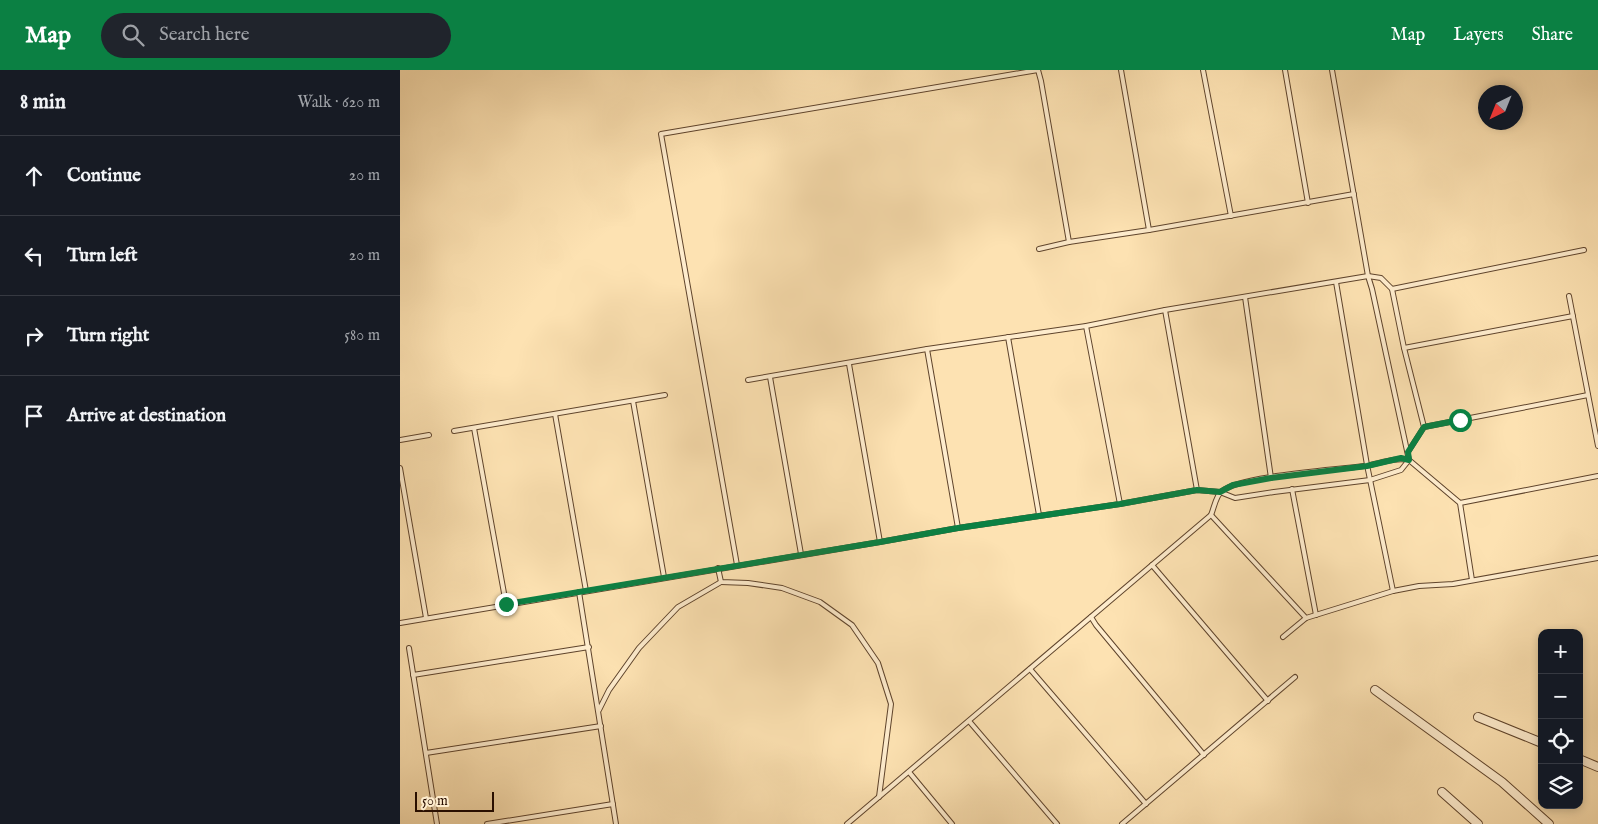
<!DOCTYPE html>
<meta charset="utf-8">
<style>
body{margin:0;font-family:"IM FELL English",serif;background:#20242c;color:#f1f3f6}
.controls{position:absolute;right:15px;bottom:15px;display:grid;overflow:hidden;border-radius:10px;box-shadow:0 2px 8px #0003}
.controls button{width:45px;height:45px;display:grid;place-items:center;padding:0;border:0;border-bottom:1px solid #363941;background:#171b24;color:#f1f3f6;font:25px sans-serif}
.compass{position:absolute;left:1078px;top:15px;width:45px;height:45px;border-radius:50%;background:#171b24;box-shadow:0 2px 8px #0003;rotate:223deg}
.scale{position:absolute;left:15px;bottom:12px;width:79px;box-sizing:border-box;padding-left:5px;border:2px solid #2a0f00;border-top:0;font-size:14px;line-height:18px;white-space:nowrap;color:#2a0f00;-webkit-text-stroke:4px #feeccd;paint-order:stroke}
.stop{position:absolute;width:15px;height:15px;margin:-11px;border:4px solid #0b8043;border-radius:50%;background:#fff}
.stop.end{background:#0b8043;border-color:#fff;box-shadow:0 1px 5px #0008}
.list{margin:0;padding:0;list-style:none}
h2{display:flex;justify-content:space-between;align-items:center;height:65px;margin:0;padding:0 20px;font-size:21px}
h2 small{font-size:16px;font-weight:400;color:#9ea1a6}
.list li{display:grid;grid-template-columns:32px 1fr auto;gap:15px;align-items:center;box-sizing:border-box;height:80px;padding:0 20px;border-top:1px solid #363941}
.list b{display:block;font-size:19px;white-space:nowrap}
.list em{font-size:16px;font-style:normal;color:#9ea1a6}
.icon{flex:none;width:28px;height:28px;fill:none;stroke:currentColor;stroke-width:2;stroke-linecap:round;stroke-linejoin:round}
.map{position:relative;flex:none;width:1198px;height:754px;overflow:hidden}
header{display:flex;align-items:center;gap:30px;box-sizing:border-box;height:70px;padding:0 25px;background:#0b8043;color:#fff}
header strong{font-size:24px}
nav{display:flex;gap:28px;margin-inline-start:auto;font-size:18px}
.search{width:350px;height:45px;background:#20242c;display:flex;align-items:center;gap:12px;box-sizing:border-box;padding:0 18px;border-radius:28px;color:#9ea1a6;font-size:19px}
main{display:flex}
aside{flex:1;background:#171b24}
.map>svg:first-child{display:block}
</style>
<header>
<strong>Map</strong>
<div class="search"><svg class="icon" aria-label="search" viewBox="0 0 24 24"><circle cx="10" cy="10" r="6"/><path d="M15 15l6 6"/></svg>Search here</div>
<nav><a>Map</a><a>Layers</a><a>Share</a></nav>
</header>
<main>
<aside>
<h2>8 min<small>Walk · 620 m</small></h2>
<ul class="list">
<li><svg class="icon" aria-label="ahead" viewBox="0 0 24 24"><path d="M12 20V5M6 11l6-6 6 6"/></svg><div><b>Continue</b></div><em>20 m</em></li>
<li><svg class="icon" aria-label="left" viewBox="0 0 24 24"><path d="M17 20v-9H6M10 6l-5 5 5 5"/></svg><div><b>Turn left</b></div><em>20 m</em></li>
<li><svg class="icon" aria-label="right" viewBox="0 0 24 24"><path d="M7 20v-9h11M14 6l5 5-5 5"/></svg><div><b>Turn right</b></div><em>580 m</em></li>
<li><svg class="icon" aria-label="arrive" viewBox="0 0 24 24"><path d="M6 21V4h12l-3 4 3 4H6"/></svg><div><b>Arrive at destination</b></div></li>
</ul>
</aside>
<div class="map">
<svg width="1198" height="754" viewBox="0 0 1198 754">
<rect width="100%" height="100%" fill="#fde2b2"/>
<filter id="stains"><feTurbulence type="fractalNoise" baseFrequency=".004" numOctaves="4"/><feColorMatrix values="0 0 0 0 .2 0 0 0 0 .09 0 0 0 0 .02 0 0 0 .5 -.17"/></filter>
<radialGradient id="worn" r=".72"><stop offset=".6" stop-color="#630" stop-opacity="0"/><stop offset="1" stop-color="#630" stop-opacity=".3"/></radialGradient>
<g fill="none" stroke-linecap="round" stroke-linejoin="round">
<!-- lane casing -->
<g stroke="#5f442c" stroke-width="6">
<g id="lane">
<path d="M638 0 641 11 669 172"/>
<path d="M721 0 749 160"/>
<path d="M803 0 831 146"/>
<path d="M885 0 908 133"/>
<path d="M932 0 968 206 972 219 1009 390 1060 433 1072 510"/>
<path d="M639 179 669 172 749 160 954 124"/>
<path d="M936 212 967 395 993 521"/>
<path d="M992 219 1184 180"/>
<path d="M1169 226 1198 376"/>
<path d="M845 227 871 408"/>
<path d="M765 240 797 420"/>
<path d="M686 256 720 434"/>
<path d="M608 267 639 445"/>
<path d="M1004 278 1173 246"/>
<path d="M527 279 558 458"/>
<path d="M449 294 480 472"/>
<path d="M370 307 401 484"/>
<path d="M348 310 527 279 686 256 765 240 968 206 981 208 992 219 1004 278 1024 357 1008 382"/>
<path d="M233 331 264 507"/>
<path d="M155 344 186 521"/>
<path d="M1024 357 1188 325"/>
<path d="M74 358 106 534"/>
<path d="M54 361 265 325"/>
<path d="M0 370 29 365"/>
<path d="M0 398 26 548"/>
<path d="M892 419 916 545"/>
<path d="M1060 433 1198 406"/>
<path d="M811 445 906 548"/>
<path d="M337 495 261 64 638 0"/>
<path d="M752 495 868 631"/>
<path d="M318 498 321 512 348 513 382 518 420 532 452 555 478 593 491 634 479 727"/>
<path d="M179 522 216 754"/>
<path d="M691 547 696 555 804 685"/>
<path d="M0 553 480 472 558 458 720 434 797 420 820 422 835 428 874 422 970 410 1001 400 1009 390C994 387 979 394 964 396 936 400 840 406 822 421 816 425 814 438 811 445L447 754"/>
<path d="M883 567 906 548 993 521 1019 516 1053 514 1198 488"/>
<path d="M9 578 37 754"/>
<path d="M630 599 746 734"/>
<path d="M13 605 189 577"/>
<path d="M199 640 209 620 239 578 278 537 321 512"/>
<path d="M569 651 657 754"/>
<path d="M26 683 201 656"/>
<path d="M509 702 552 754"/>
<path d="M87 754 213 734"/>
<path d="M722 754 895 607"/>
</g>
</g>
<!-- street casing -->
<g stroke="#5f442c" stroke-width="10">
<g id="street">
<path d="M975 620 1102 712 1149 754"/>
<path d="M1078 647 1142 673"/>
<path d="M1179 689 1198 697"/>
<path d="M1042 722 1078 754"/>
</g>
</g>
<!-- lane -->
<use href="#lane" stroke="#feeccd" stroke-width="4"/>
<!-- street -->
<use href="#street" stroke="#feeccd" stroke-width="8"/>
</g>
<g fill="none" stroke-linecap="round" stroke-linejoin="round">
<!-- route -->
<path stroke="#0b8043" stroke-width="6" d="M106 534 480 472 558 458 720 434 797 420 820 422 833 415 871 408 967 396 1001 388 1009 390 1008 382 1024 357 1060 350"/>
</g>
<rect width="100%" height="100%" filter="url(#stains)"/>
<rect width="100%" height="100%" fill="url(#worn)"/>
</svg>
<div class="controls">
<button>+</button>
<button>−</button>
<button><svg class="icon" aria-label="locate" viewBox="0 0 24 24"><circle cx="12" cy="12" r="6"/><path d="M12 2v4M12 18v4M2 12h4M18 12h4"/></svg></button>
<button><svg class="icon" aria-label="layers" viewBox="0 0 24 24"><path d="M12 4l9 5-9 5-9-5zM3 14l9 5 9-5"/></svg></button>
</div>
<svg class="compass" viewBox="-18 -18 36 36"><path d="M0-13l5 13h-10z" fill="#e53935"/><path d="M0 13l5-13h-10z" fill="#9ea1a6"/></svg>
<div class="scale">50 m</div>
<div class="stop" style="left:1060px;top:350px"></div>
<div class="stop end" style="left:106px;top:534px"></div>
</div>
</main>
